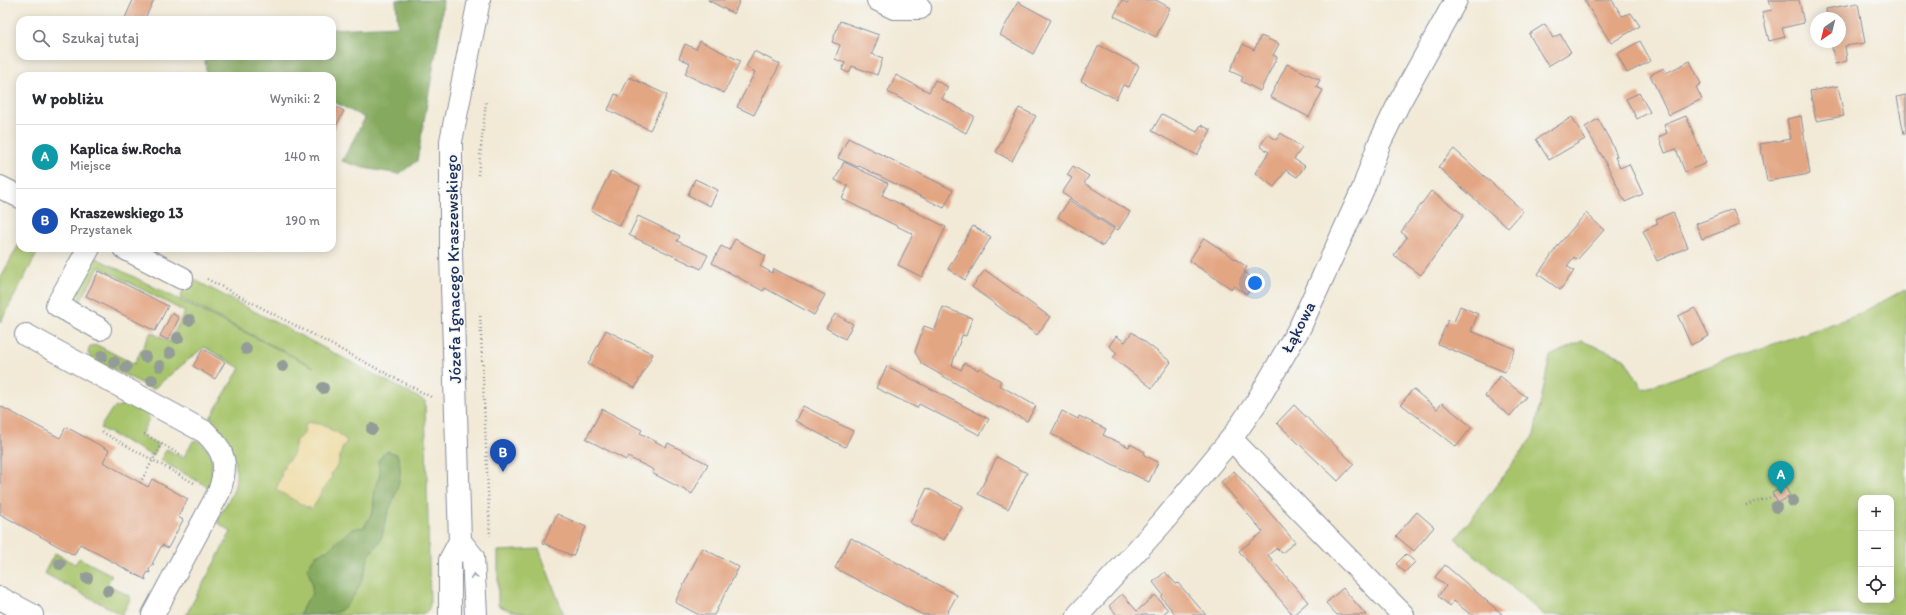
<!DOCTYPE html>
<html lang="pl">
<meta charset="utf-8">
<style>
body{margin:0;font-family:Itim,sans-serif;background:#f2f2f3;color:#2b2b33}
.controls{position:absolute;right:12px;bottom:12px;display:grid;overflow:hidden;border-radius:8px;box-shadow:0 2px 10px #0003}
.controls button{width:36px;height:36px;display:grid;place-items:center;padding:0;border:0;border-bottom:1px solid #e1e1e2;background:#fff;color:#2b2b33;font:20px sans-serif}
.compass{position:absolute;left:1810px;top:12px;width:36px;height:36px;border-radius:50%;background:#fff;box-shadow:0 2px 10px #0003;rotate:215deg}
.you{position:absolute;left:1255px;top:283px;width:14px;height:14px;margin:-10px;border:3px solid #fff;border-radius:50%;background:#1a73e8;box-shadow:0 0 0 6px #1a73e833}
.badge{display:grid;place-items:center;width:26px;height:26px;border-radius:50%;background:#111827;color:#fff;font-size:13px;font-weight:700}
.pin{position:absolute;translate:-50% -33px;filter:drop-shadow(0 1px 2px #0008)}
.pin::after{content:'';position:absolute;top:21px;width:14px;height:12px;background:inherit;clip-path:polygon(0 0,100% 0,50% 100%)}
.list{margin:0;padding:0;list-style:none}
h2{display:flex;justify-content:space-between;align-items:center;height:52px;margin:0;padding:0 16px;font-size:17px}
h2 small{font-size:13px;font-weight:400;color:#7c7c81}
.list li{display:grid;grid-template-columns:26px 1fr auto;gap:12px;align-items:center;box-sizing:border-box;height:64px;padding:0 16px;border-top:1px solid #e1e1e2}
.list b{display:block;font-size:15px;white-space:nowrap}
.list p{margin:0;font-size:13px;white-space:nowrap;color:#7c7c81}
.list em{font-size:13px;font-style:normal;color:#7c7c81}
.icon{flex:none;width:22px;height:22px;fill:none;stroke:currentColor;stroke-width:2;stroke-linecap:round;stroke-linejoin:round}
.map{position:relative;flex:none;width:1906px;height:615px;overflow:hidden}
.search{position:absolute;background:#fff;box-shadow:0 2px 10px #0003;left:16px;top:16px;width:320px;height:44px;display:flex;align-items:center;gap:10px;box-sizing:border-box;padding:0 14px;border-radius:12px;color:#7c7c81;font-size:15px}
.panel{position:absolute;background:#fff;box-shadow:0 2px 10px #0003;left:16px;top:72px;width:320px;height:180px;border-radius:12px}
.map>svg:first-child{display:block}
</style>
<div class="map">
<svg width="1906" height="615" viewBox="0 0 1906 615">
<rect width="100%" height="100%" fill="#f6f6f2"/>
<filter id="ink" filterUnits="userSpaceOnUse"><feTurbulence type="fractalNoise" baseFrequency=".025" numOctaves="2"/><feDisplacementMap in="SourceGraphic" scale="8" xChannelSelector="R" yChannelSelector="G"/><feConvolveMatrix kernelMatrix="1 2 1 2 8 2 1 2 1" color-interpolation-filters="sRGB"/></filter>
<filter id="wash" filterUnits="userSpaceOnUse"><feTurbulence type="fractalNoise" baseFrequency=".012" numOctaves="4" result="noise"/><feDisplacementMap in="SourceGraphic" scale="16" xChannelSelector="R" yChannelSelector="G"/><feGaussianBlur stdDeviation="0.9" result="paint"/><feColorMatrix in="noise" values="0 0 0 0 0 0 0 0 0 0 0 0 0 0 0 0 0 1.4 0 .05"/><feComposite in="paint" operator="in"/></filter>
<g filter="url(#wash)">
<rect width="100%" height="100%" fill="#f2ead7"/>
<!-- green -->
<g fill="#a7c46b" stroke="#617a64" fill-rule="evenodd">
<path d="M20 242V248H40L0 323V279Z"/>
<path d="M92 256 314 367 180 298 189 277 425 401 430 603C430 611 425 613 418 615H186L231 532 217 522C221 512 228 502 233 492 243 464 228 439 209 420L240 368 204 347 153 389 91 358 88 353 90 346 97 345 134 364 151 332 169 342 185 312 99 267 80 302 72 296Z"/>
<path d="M1906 289V615H1544L1456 539 1534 435 1550 356 1582 341 1624 358 1643 389 1855 316ZM1861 498H1891V600H1861Z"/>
<path d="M125 404 134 405 148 414 149 419 141 435 159 445 153 456 100 428 112 409Z"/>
<path d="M197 440C216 453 214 467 210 488L160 460 167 449 183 458 193 441Z"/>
<path d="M539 549 564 615C543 615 513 615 498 605V551Z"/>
<path d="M55 553 75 564 79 558 112 575 107 584 131 597 122 615 44 573Z"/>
</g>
<!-- forest -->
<g fill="#85aa5f" stroke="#506c5e">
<path d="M396 0H443L441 23 417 161 399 174 364 168 342 161 365 118 332 101V76H207L204 56H332V29L398 26Z"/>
<path d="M386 451 397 454C406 477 394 496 386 518 384 524 384 532 381 539 378 545 372 550 369 556 366 563 366 570 363 577 359 588 348 609 336 612 333 613 329 613 327 613L325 615H300L304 605 312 594V582L307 568 316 555 328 550 351 529 364 527 373 512 375 487 380 475 378 461Z"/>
</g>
<!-- sand -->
<path fill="#eeda9e" stroke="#84847e" d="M308 422 328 426 329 429 337 432 347 441 342 449 338 464 331 474 332 478C325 482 318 501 312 509 298 504 289 496 276 490L282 473 281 470 285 468 283 466 293 455 296 440 304 434 305 425Z"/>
<g id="blocks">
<!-- building -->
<g fill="#e3a683">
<path d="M133 0H154L144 20H129L125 18Z"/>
<path d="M708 0H740L734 14Z"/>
<path d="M1122 0 1127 3 1129 0H1156L1170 8 1156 37 1114 16Z"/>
<path d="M1584 0H1612L1622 16 1631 13 1640 26 1611 43Z"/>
<path d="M1769 0H1799L1804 23 1782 28 1785 37 1769 41 1762 12 1772 10Z"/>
<path d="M1018 2 1051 20 1033 54 1000 35Z"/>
<path d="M1858 3 1865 43 1845 46 1847 61 1835 64 1831 42H1840V18H1827L1826 9Z"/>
<path d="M840 21 879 35 872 54 883 58 877 75 852 66 849 73 842 70 845 63 835 59 840 45 832 42Z"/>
<path d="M1545 24 1553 38 1560 34 1571 52 1548 66 1529 34Z"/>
<path d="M1261 36 1279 44 1273 55 1277 57 1260 91 1241 81 1243 77 1230 71 1243 44 1254 50Z"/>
<path d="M700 41 740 61 724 93 685 74 690 63 679 58 685 44 696 49Z"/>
<path d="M1640 41 1651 61 1627 73 1617 54Z"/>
<path d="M1099 45 1139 66 1129 87 1123 85 1116 99 1081 81Z"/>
<path d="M754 51 780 64 754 115 737 107 755 72 746 67Z"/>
<path d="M1690 61 1701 84 1696 87 1702 99 1669 115 1650 75 1664 68 1666 73Z"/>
<path d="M1287 64 1320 80 1316 87 1323 90 1309 117 1270 97Z"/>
<path d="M896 75 929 92 935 80 948 87 942 99 974 116 966 133 888 92Z"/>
<path d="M629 77 667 95 650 130 608 110 615 94 620 96Z"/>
<path d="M1838 86 1844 116 1816 121 1810 91Z"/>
<path d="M1639 93 1650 112 1637 119 1626 99Z"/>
<path d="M1906 95V133L1904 134 1897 97Z"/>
<path d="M332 105 344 111 332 133Z"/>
<path d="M1019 108 1036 116 1012 161 996 152Z"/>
<path d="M1162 114 1197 132 1201 125 1211 130 1197 155 1152 131Z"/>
<path d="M1686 116 1706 163 1685 172 1676 149 1665 153 1659 137 1667 133 1664 125Z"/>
<path d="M1801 116 1810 174 1767 181 1760 144 1791 139 1787 119Z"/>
<path d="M1572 117 1585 139 1549 160 1536 139Z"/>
<path d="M1598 119 1613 146 1617 156 1615 157 1620 168 1629 164 1643 194 1625 202 1605 161 1585 127Z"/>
<path d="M1281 133 1302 148 1294 159 1305 166 1297 177 1286 170 1274 187 1255 173 1269 152 1260 146 1268 134 1276 140Z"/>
<path d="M848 138 953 190 944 208 859 166 858 167 838 158Z"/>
<path d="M1454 149 1523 211 1508 228 1438 167Z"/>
<path d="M844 162 888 183 882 195 946 227 922 277 898 265 913 234 842 199 848 186 835 180Z"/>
<path d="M1073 166 1089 176 1084 183 1130 212 1118 230 1062 193 1072 178 1067 175Z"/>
<path d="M611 171 640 186 620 226 591 211Z"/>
<path d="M695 179 718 190 710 206 688 195Z"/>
<path d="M1431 191 1464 215 1421 275 1394 255 1407 237 1401 232Z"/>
<path d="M1069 200 1114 229 1103 246 1058 217Z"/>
<path d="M1733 210 1739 225 1702 239 1696 224Z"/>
<path d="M1673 212 1688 247 1657 261 1643 231 1658 224 1656 219Z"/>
<path d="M1586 213 1604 230 1577 260 1574 257 1567 266 1574 271 1560 290 1538 274 1559 244Z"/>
<path d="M638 216 680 236 677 241 708 255 701 269 629 235Z"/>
<path d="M973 226 991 237 965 280 948 269Z"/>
<path d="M1204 238 1247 267 1244 272 1256 280 1247 294 1234 286 1232 289 1189 261Z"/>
<path d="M735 239 766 256 760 266 772 273 774 269 825 295 814 315 765 288 763 291 712 263 721 246 729 250Z"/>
<path d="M985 270 1050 317 1037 335 972 287Z"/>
<path d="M99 271 168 306 155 331 86 296Z"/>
<path d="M1460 306 1478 314 1471 331 1515 349 1505 372 1438 344 1448 320 1454 322Z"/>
<path d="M943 307 972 318 966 336 962 335 952 365 961 370 964 363 978 370 979 368 1001 381 999 385 1036 406 1027 421 1000 407 999 408 922 364 915 352 924 326 935 330Z"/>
<path d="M1695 308 1709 336 1691 345 1678 316Z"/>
<path d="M172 313 179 318 168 340 160 336Z"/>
<path d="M835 314 853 324 845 339 826 328Z"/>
<path d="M606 330 653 354 635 388 588 364Z"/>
<path d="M1132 332 1171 362 1152 388 1113 358 1117 353 1109 346 1116 336 1125 342Z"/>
<path d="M203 349 225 362 215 379 193 366Z"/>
<path d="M887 366 989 419 980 435 919 404 917 408 876 388Z"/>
<path d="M1500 376 1526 397 1510 416 1485 396Z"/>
<path d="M1413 389 1437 409 1442 403 1472 427 1456 447 1401 404Z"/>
<path d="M1294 405 1354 464 1338 481 1277 423Z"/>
<path d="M0 406 60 438 66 427 109 450 103 462 148 487 152 479 188 499 178 517 183 520 168 548 162 545 152 564H154L153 566 152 565 149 570 150 573 148 572 145 577 146 580 80 544 74 555 0 514Z"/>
<path d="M803 406 853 431 845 447 795 421Z"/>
<path d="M602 409 642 430 640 433 666 447 668 443 708 464 692 494 652 473 654 470 628 457 626 460 586 439Z"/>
<path d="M1062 411 1078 419 1079 416 1106 429 1103 435 1129 447 1130 444 1145 452 1144 455 1158 462 1149 482 1051 434Z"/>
<path d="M997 457 1027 473 1008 509 978 494Z"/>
<path d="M1234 471 1295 542 1282 553 1277 548 1268 555 1308 602 1293 615 1239 551 1263 532 1221 482Z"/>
<path d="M1785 486 1790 496 1778 503 1772 493Z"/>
<path d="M927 488 962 506 944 540 910 523Z"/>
<path d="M1417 512 1434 527 1414 551 1396 536Z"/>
<path d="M557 514 586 527 573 556 543 543Z"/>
<path d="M851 538 957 595 946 615H923L835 568Z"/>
<path d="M702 548 739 567 714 615H699L675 602Z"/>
<path d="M1406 554 1415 562 1405 572 1396 564Z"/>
<path d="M1445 565 1502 614 1501 615H1471L1454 601 1450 606 1438 596 1446 586 1435 577Z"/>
<path d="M1165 572 1176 584 1178 583 1206 615H1176L1161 597 1163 595 1153 582Z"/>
<path d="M1343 588 1366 615H1337L1326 603Z"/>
<path d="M1122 594 1137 611 1155 595 1168 610 1164 613 1165 615H1117L1109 606Z"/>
</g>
</g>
</g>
<g filter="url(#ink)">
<use href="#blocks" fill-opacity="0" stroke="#868c9a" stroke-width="1"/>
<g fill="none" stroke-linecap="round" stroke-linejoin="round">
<!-- minor casing -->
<g stroke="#868c9a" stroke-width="24">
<g id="minor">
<path d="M878 0 894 8H920"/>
<path d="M0 187 20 197"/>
<path d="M89 248 57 305 100 329"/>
<path d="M124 248 182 278"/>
<path d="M26 335 205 432C226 452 228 465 219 492L153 615"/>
<path d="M1231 439 1403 615"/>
<path d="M460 541 473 557 476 615"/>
<path d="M0 598 32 615"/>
<path d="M450 615V560L460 541 451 254V141L479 0"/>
<path d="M1078 615 1162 523 1231 439 1256 403 1300 327 1363 189 1379 144 1399 103 1456 0"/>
</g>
</g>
<!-- path -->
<g stroke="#868c9a" stroke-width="2.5" stroke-dasharray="1 3" stroke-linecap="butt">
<path d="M478 175 486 102"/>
<path d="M207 279 431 397"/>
<path d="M480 312 490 536"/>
<path d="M102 432 194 483"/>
<path d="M144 434 183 456"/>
<path d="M140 483 162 444"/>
<path d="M1746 505 1774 496"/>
</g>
<!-- minor -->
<use href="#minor" stroke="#fff" stroke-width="22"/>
</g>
<!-- trees -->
<g fill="#939c97">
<circle cx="189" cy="320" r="6"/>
<circle cx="178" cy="338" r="6"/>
<circle cx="246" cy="349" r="6"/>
<circle cx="170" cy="353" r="6"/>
<circle cx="102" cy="356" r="6"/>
<circle cx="145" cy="357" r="6"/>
<circle cx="114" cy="362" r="6"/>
<circle cx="160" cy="366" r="6"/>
<circle cx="283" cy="366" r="6"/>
<circle cx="126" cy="367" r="6"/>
<circle cx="152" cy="380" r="6"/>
<circle cx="323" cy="388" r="6"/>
<circle cx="372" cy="429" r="6"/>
<circle cx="1793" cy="501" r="6"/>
<circle cx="1776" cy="507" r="6"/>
<circle cx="60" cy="564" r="6"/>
<circle cx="87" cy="578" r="6"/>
<circle cx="108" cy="591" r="6"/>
</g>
<!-- one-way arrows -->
<defs><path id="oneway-chevron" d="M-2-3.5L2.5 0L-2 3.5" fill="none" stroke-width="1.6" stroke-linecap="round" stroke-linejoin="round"/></defs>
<use stroke="#8d97ae" href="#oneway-chevron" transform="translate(474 576) rotate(-93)"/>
</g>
<g text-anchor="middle" stroke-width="3" stroke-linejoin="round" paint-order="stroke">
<!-- street labels -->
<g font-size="17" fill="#1b2f5e" stroke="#f6f6f2">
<text transform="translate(453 269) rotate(-91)" y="6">Józefa Ignacego Kraszewskiego</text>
<text transform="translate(1298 327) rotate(-63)" y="6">Łąkowa</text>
</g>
</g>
</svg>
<div class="controls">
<button>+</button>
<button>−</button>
<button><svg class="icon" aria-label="locate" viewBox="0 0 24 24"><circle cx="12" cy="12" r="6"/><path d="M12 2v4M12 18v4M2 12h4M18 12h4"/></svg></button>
</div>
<svg class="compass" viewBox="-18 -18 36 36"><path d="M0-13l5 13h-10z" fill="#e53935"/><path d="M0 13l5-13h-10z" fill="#7c7c81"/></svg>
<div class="you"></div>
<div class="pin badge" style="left:1781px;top:494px;background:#0f9aa8">A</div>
<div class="pin badge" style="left:503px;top:472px;background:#1a4fb4">B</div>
<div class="search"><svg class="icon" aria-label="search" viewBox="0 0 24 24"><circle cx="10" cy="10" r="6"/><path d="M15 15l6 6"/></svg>Szukaj tutaj</div>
<section class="panel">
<h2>W pobliżu<small>Wyniki: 2</small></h2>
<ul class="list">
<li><span class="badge" style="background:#0f9aa8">A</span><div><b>Kaplica św.Rocha</b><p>Miejsce</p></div><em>140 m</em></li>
<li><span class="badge" style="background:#1a4fb4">B</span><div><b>Kraszewskiego 13</b><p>Przystanek</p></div><em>190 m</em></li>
</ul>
</section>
</div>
